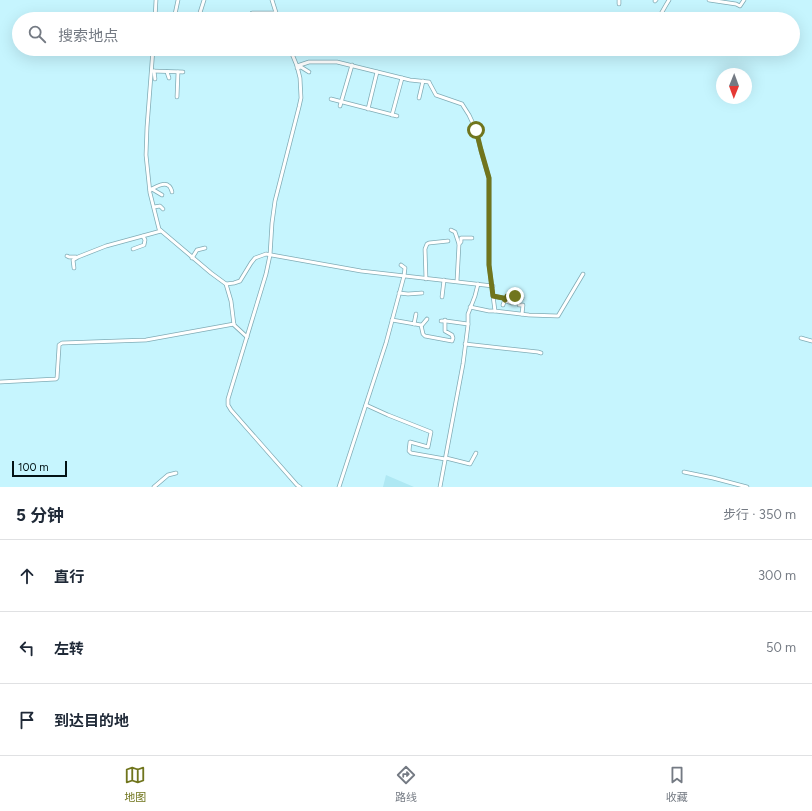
<!DOCTYPE html>
<html lang="zh">
<meta charset="utf-8">
<style>
body{margin:0;font-family:Figtree,"Noto Sans SC",sans-serif;background:#f6f6f7;color:#1f2937}
.compass{position:absolute;left:716px;top:68px;width:36px;height:36px;border-radius:50%;background:#fff;box-shadow:0 4px 16px #0002;rotate:181deg}
.scale{position:absolute;left:12px;bottom:10px;width:55px;box-sizing:border-box;padding-left:4px;border:2px solid #021215;border-top:0;font-size:11px;line-height:14px;white-space:nowrap;color:#021215;-webkit-text-stroke:3px #c6f5fe;paint-order:stroke}
.stop{position:absolute;width:12px;height:12px;margin:-9px;border:3px solid #70751d;border-radius:50%;background:#fff}
.stop.end{background:#70751d;border-color:#fff;box-shadow:0 1px 4px #0008}
.list{margin:0;padding:0;list-style:none}
h2{display:flex;justify-content:space-between;align-items:center;height:52px;margin:0;padding:0 16px;font-size:17px}
h2 small{font-size:13px;font-weight:400;color:#747a83}
.list li{display:grid;grid-template-columns:26px 1fr auto;gap:12px;align-items:center;box-sizing:border-box;height:72px;padding:0 16px;border-top:1px solid #e0e1e3}
.list b{display:block;font-size:15px;white-space:nowrap}
.list em{font-size:13px;font-style:normal;color:#747a83}
.icon{flex:none;width:22px;height:22px;fill:none;stroke:currentColor;stroke-width:2;stroke-linecap:round;stroke-linejoin:round}
.map{position:relative;flex:none;width:812px;height:487px;overflow:hidden}
.search{position:absolute;background:#fff;box-shadow:0 4px 16px #0002;left:12px;right:12px;top:12px;height:44px;display:flex;align-items:center;gap:10px;box-sizing:border-box;padding:0 14px;border-radius:22px;color:#747a83;font-size:15px}
.sheet{height:268px;background:#fff}
nav{display:flex;justify-content:space-around;align-items:center;box-sizing:border-box;height:56px;border-top:1px solid #e0e1e3;background:#fff;font-size:11px;color:#747a83}
nav a{display:grid;justify-items:center;gap:2px}
nav .on{color:#70751d}
.map>svg:first-child{display:block}
</style>
<div class="map">
<svg width="812" height="487" viewBox="0 0 812 487">
<rect width="100%" height="100%" fill="#c6f5fe"/>
<!-- built -->
<path fill="#afe8f3" d="M386 475 414 487H383Z"/>
<g fill="none" stroke-linecap="round" stroke-linejoin="round">
<!-- minor casing -->
<g stroke="#80acb6" stroke-width="4.5">
<g id="minor">
<path d="M272 0 278 19"/>
<path d="M709 0 736 4 740 6 744 0"/>
<path d="M655 1 656 0"/>
<path d="M619 4V0"/>
<path d="M252 13H276"/>
<path d="M155 19 156 0"/>
<path d="M174 19 178 0"/>
<path d="M198 19 204 0"/>
<path d="M658 19 666 5 669 0"/>
<path d="M153 49 147 127 146 155 150 193 159 229 211 273 226 284 231 301 234 325 247 337"/>
<path d="M290 49 297 66 300 78 301 98 299 107 275 201 272 223 270 255 266 274 228 399V405L231 410 297 485 300 487"/>
<path d="M297 66 309 62H337L410 80 429 82 430 84 436 95 462 104 469 115 476 130 481 151 489 178V265L495 311 529 315 558 316 583 274"/>
<path d="M297 68 301 67 309 72"/>
<path d="M152 71 183 72"/>
<path d="M154 71 155 79"/>
<path d="M167 72 169 78"/>
<path d="M177 97 178 72"/>
<path d="M419 98 423 81"/>
<path d="M331 99 397 116"/>
<path d="M340 106 352 65"/>
<path d="M368 109 377 72"/>
<path d="M392 115 402 78"/>
<path d="M152 189 162 195"/>
<path d="M150 190C154 188 164 181 169 186 170 186 172 191 172 192"/>
<path d="M154 207 160 206 163 209"/>
<path d="M451 230 455 232 459 244"/>
<path d="M133 249 144 245 145 240 143 236"/>
<path d="M67 256 69 257H76"/>
<path d="M192 258 197 250 205 248"/>
<path d="M74 268 73 260 78 257 106 246 161 231"/>
<path d="M426 279 425 249 427 244 429 243 448 241"/>
<path d="M457 281 459 244 461 242V238H472"/>
<path d="M226 284 234 283 240 281 251 263 255 258 266 254 361 271 493 286"/>
<path d="M399 293 408 294 422 293"/>
<path d="M493 296 503 298 506 301 512 303"/>
<path d="M442 297 444 280"/>
<path d="M503 305 505 299 507 296H518L522 298"/>
<path d="M519 305H523L522 314"/>
<path d="M470 307 489 311H495"/>
<path d="M392 320 421 325 423 334 425 336 452 341 453 338 452 335 445 331V320"/>
<path d="M441 321H446L468 324"/>
<path d="M414 324 416 314"/>
<path d="M422 325 427 319"/>
<path d="M801 338 812 341"/>
<path d="M465 344 538 352 541 353"/>
<path d="M0 382 56 379 57 378 59 347V345L62 343 146 340 234 324"/>
<path d="M366 405 388 415 431 432 428 447 410 442 409 451 411 453 445 459"/>
<path d="M446 458 470 464 476 453"/>
<path d="M684 472 713 478 747 487"/>
<path d="M154 487 168 475 176 473"/>
<path d="M339 487 386 343 404 276 405 268 401 265"/>
<path d="M440 487 463 364 468 325V314L475 296 478 284"/>
</g>
</g>
<!-- minor -->
<use href="#minor" stroke="#fff" stroke-width="3"/>
</g>
<g fill="none" stroke-linecap="round" stroke-linejoin="round">
<!-- route -->
<path stroke="#70751d" stroke-width="5" d="M476 130 481 150 489 178V265L493 296 503 298 505 300 507 296H515"/>
</g>
</svg>
<svg class="compass" viewBox="-18 -18 36 36"><path d="M0-13l5 13h-10z" fill="#e53935"/><path d="M0 13l5-13h-10z" fill="#747a83"/></svg>
<div class="scale">100 m</div>
<div class="stop" style="left:476px;top:130px"></div>
<div class="stop end" style="left:515px;top:296px"></div>
<div class="search"><svg class="icon" aria-label="search" viewBox="0 0 24 24"><circle cx="10" cy="10" r="6"/><path d="M15 15l6 6"/></svg>搜索地点</div>
</div>
<section class="sheet">
<h2>5 分钟<small>步行 · 350 m</small></h2>
<ul class="list">
<li><svg class="icon" aria-label="ahead" viewBox="0 0 24 24"><path d="M12 20V5M6 11l6-6 6 6"/></svg><div><b>直行</b></div><em>300 m</em></li>
<li><svg class="icon" aria-label="left" viewBox="0 0 24 24"><path d="M17 20v-9H6M10 6l-5 5 5 5"/></svg><div><b>左转</b></div><em>50 m</em></li>
<li><svg class="icon" aria-label="arrive" viewBox="0 0 24 24"><path d="M6 21V4h12l-3 4 3 4H6"/></svg><div><b>到达目的地</b></div></li>
</ul>
</section>
<nav>
<a class="on"><svg class="icon" aria-label="map" viewBox="0 0 24 24"><path d="M3 6l6-2 6 2 6-2v14l-6 2-6-2-6 2zM9 4v14M15 6v14"/></svg>地图</a>
<a><svg class="icon" aria-label="directions" viewBox="0 0 24 24"><path d="M12 3l9 9-9 9-9-9zM9 14v-3h6M13 9l2 2-2 2"/></svg>路线</a>
<a><svg class="icon" aria-label="saved" viewBox="0 0 24 24"><path d="M7 4h10v16l-5-4-5 4z"/></svg>收藏</a>
</nav>
